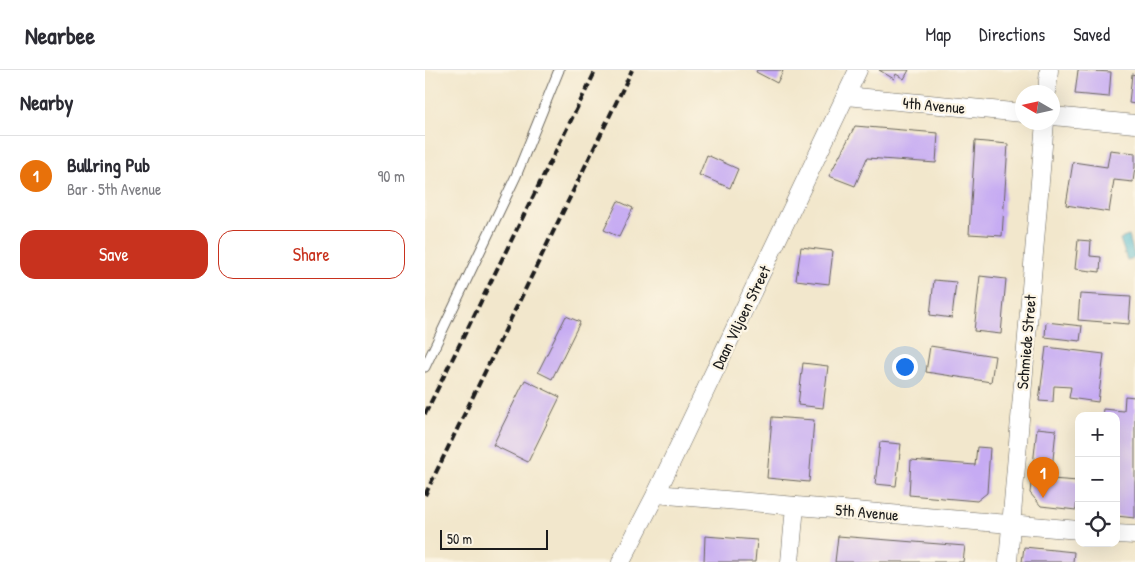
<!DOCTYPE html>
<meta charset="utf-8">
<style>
body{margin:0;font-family:"Patrick Hand",sans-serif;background:#f7f7f7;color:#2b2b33}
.controls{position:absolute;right:15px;bottom:15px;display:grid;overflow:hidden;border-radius:10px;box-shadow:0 5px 20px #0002}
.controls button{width:45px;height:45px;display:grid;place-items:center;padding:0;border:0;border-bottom:1px solid #e1e1e2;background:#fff;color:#2b2b33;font:25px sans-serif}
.compass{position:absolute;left:590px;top:15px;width:45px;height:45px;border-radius:50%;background:#fff;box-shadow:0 5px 20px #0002;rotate:279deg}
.scale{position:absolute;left:15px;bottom:12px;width:108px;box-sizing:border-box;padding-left:5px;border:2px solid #1c1c1c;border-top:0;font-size:14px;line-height:18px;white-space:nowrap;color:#1c1c1c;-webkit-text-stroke:4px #fcf5e5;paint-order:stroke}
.you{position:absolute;left:479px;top:296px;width:18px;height:18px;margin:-12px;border:4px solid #fff;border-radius:50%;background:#1a73e8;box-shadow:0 0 0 8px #1a73e833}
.badge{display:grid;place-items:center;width:32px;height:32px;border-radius:50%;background:#c8321e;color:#fff;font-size:16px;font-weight:700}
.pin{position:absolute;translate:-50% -41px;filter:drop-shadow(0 1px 2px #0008)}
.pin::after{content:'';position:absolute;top:26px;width:18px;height:15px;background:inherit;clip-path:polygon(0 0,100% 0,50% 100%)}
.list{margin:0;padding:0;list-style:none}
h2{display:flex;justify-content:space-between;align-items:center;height:65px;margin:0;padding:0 20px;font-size:21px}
h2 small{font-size:16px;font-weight:400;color:#7c7c81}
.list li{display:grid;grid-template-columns:32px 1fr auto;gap:15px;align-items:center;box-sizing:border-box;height:80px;padding:0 20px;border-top:1px solid #e1e1e2}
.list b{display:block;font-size:19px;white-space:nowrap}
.list p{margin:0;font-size:16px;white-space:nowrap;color:#7c7c81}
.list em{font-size:16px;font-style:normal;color:#7c7c81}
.actions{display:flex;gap:10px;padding:15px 20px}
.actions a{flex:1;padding:11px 0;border:1px solid #c8321e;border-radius:15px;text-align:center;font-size:18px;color:#c8321e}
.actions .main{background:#c8321e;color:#fff}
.icon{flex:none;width:28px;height:28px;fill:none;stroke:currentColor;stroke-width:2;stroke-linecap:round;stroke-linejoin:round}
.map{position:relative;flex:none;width:710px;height:492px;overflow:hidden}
header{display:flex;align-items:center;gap:30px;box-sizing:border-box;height:70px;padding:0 25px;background:#fff;border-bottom:1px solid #e1e1e2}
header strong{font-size:24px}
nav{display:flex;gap:28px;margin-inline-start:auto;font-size:18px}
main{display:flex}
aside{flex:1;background:#fff}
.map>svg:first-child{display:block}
</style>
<header>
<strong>Nearbee</strong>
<nav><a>Map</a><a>Directions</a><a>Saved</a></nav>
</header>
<main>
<aside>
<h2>Nearby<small></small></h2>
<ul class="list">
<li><span class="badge" style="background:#e8710a">1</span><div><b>Bullring Pub</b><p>Bar · 5th Avenue</p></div><em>90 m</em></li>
</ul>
<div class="actions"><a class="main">Save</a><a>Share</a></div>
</aside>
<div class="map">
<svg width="710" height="492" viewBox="0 0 710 492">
<rect width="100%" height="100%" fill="#fcf5e5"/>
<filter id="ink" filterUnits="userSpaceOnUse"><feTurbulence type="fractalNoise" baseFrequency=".02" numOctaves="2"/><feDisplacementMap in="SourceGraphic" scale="10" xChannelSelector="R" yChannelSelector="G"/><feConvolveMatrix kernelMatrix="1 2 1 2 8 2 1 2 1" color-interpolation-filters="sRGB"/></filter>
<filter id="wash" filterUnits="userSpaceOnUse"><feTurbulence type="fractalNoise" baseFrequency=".0096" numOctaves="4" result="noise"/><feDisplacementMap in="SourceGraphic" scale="20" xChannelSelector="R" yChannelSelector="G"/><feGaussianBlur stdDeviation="1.12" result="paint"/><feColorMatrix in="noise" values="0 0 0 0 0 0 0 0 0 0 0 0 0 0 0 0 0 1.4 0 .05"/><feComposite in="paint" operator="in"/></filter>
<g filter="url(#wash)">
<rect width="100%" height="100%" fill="#f2e7cc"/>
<!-- water -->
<path fill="#50b9ce" stroke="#366a75" d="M704 166 710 188 702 190 695 169Z"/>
<g id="blocks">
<!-- building -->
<g fill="#c6abf3">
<path d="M332 0H355L358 1 352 13 331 2Z"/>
<path d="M454 0H484L479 9 471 4 469 9Z"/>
<path d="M653 0 686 2 684 27 650 24Z"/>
<path d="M707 4 710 5V34L704 33Z"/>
<path d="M430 56 513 63 511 93 442 88 430 116 404 106Z"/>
<path d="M550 71 583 74 577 166 544 164Z"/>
<path d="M685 80 710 83V97L708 112 689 110 684 142 641 135 648 92 682 97Z"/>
<path d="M282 85 313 99 305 118 274 105Z"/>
<path d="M193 131 208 138 194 167 179 160Z"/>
<path d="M653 170 666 171 665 186 676 187 675 202 650 199Z"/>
<path d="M376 177 408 181 404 214 371 210Z"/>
<path d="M555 206 581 209 576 264 549 261Z"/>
<path d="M509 210 531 212 527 248 505 245Z"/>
<path d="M655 224 706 227 704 254 653 250Z"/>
<path d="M141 246 155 252 127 309 113 302Z"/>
<path d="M621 252 657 256 655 271 620 267Z"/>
<path d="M505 276 570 286 566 312 501 302Z"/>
<path d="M621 277 679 284 673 332 644 328 646 317 629 316 628 332 614 331Z"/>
<path d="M378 293 403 296 398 338 373 335Z"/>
<path d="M100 310 135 327 103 392 68 375Z"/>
<path d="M700 326 710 327V448L691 446V346H677L678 339 699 341Z"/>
<path d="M347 347 389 350 384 412 342 408Z"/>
<path d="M612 358 631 360 626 409 653 411 651 440 616 436 605 423Z"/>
<path d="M455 372 476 374 471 416 450 414Z"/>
<path d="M552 377 565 378 562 423 552 431 484 425 486 390 550 395Z"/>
<path d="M280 466 332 470 330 492H279Z"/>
<path d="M413 466 540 476 538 492H410Z"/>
<path d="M599 477 649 482 648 492H597Z"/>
</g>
</g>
</g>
<g filter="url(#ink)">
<use href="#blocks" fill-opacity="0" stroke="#67635a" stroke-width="1"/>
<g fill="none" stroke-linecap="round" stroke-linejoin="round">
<!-- service casing -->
<g stroke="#67635a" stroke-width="11">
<path id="service" d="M0 297 91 106 134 0"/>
</g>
<!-- minor casing -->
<g stroke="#67635a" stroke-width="19">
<g id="minor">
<path d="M622 22 624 0"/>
<path d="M421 26 598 43"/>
<path d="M628 46 710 54"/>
<path d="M231 424 654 460"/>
<path d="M691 464 710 465"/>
<path d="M196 492 231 424 433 0"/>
<path d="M365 492 370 436"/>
<path d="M583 492 620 52"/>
</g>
</g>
<!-- service -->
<use href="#service" stroke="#fff" stroke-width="9"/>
<!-- minor -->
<use href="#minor" stroke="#fff" stroke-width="18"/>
<!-- rail -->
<g stroke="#1c1c1c" stroke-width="4" stroke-dasharray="8 4" stroke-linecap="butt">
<path d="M0 344 171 0"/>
<path d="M0 425 207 0"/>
</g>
</g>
</g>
<g text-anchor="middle" stroke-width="4.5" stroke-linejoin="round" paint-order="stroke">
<!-- street labels -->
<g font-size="16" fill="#1c1c1c" stroke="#fcf5e5">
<text transform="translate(509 35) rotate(5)" y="6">4th Avenue</text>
<text transform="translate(316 247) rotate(-64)" y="6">Daan Viljoen Street</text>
<text transform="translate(601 272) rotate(-85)" y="6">Schmiede Street</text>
<text transform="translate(442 442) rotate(5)" y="6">5th Avenue</text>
</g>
</g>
</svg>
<div class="controls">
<button>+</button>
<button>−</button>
<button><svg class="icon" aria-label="locate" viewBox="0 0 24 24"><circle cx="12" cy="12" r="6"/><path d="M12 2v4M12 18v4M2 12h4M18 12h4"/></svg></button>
</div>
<svg class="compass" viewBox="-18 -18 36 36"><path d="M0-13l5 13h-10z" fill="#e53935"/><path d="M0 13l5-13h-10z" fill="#7c7c81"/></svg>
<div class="scale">50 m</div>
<div class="you"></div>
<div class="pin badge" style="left:618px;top:428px;background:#e8710a">1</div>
</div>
</main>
